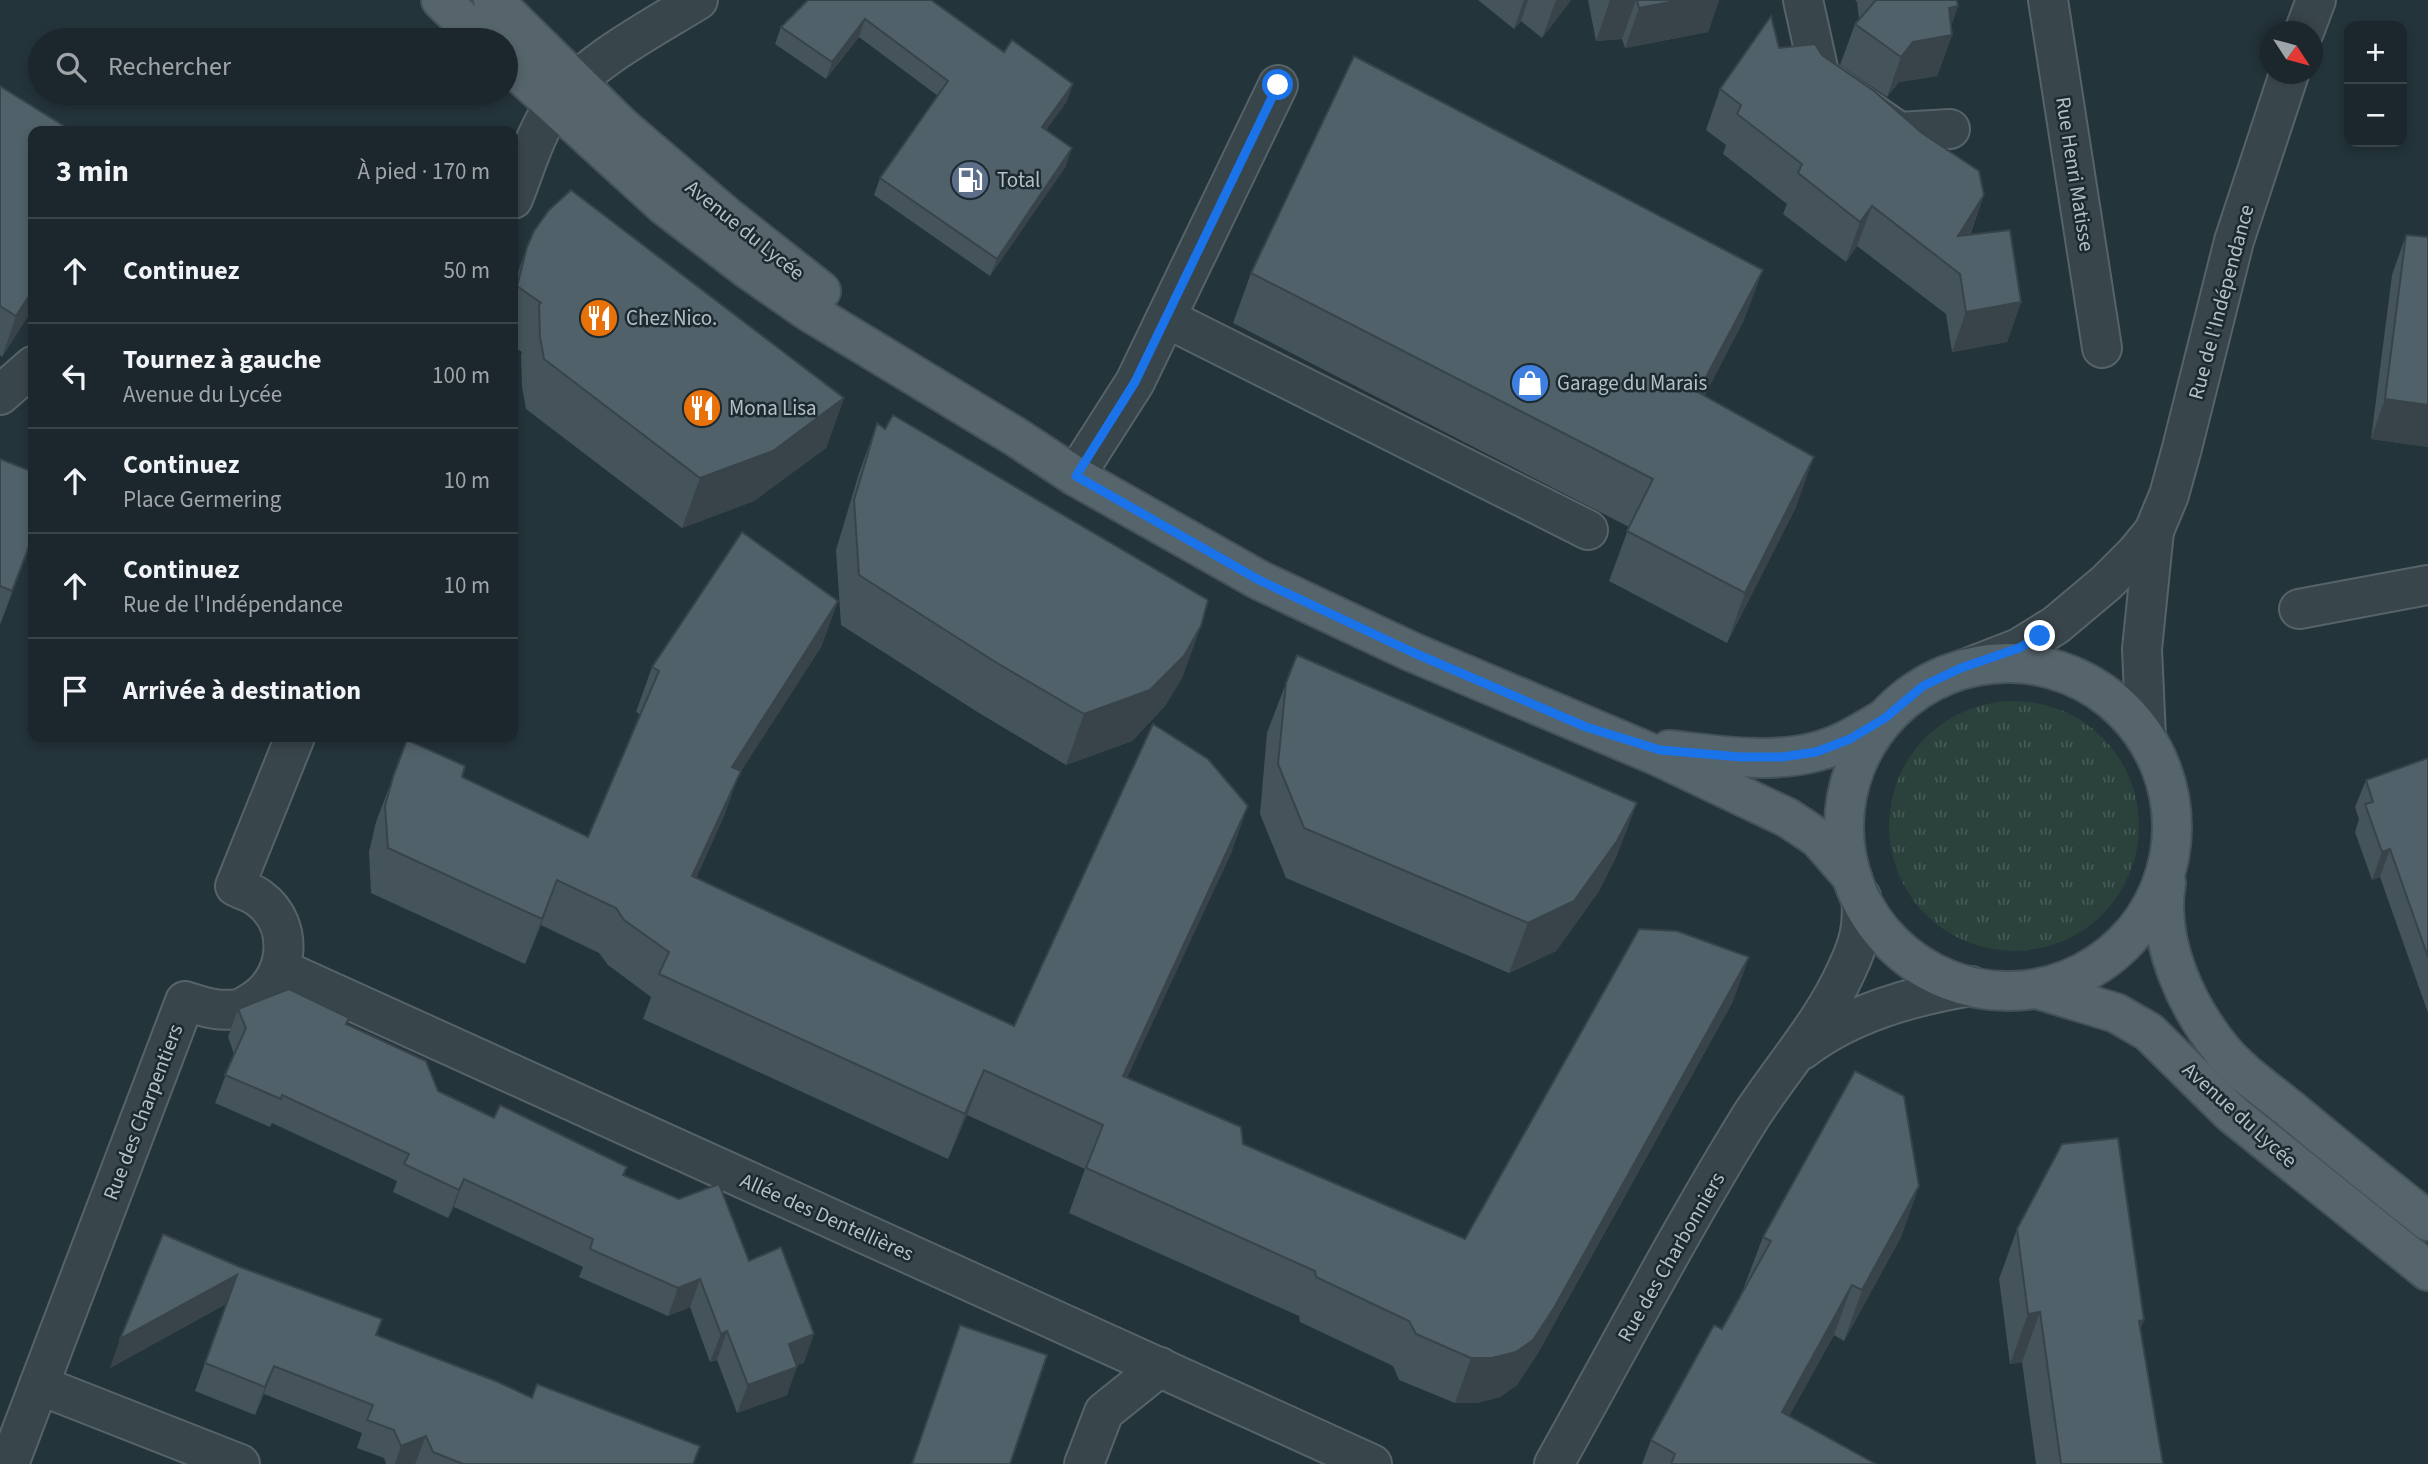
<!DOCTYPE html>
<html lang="fr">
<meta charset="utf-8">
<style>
body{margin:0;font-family:"Source Sans 3",sans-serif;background:#242f34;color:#f1f3f6}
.controls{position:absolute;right:21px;top:21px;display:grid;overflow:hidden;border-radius:14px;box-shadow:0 4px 10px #0003}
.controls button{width:63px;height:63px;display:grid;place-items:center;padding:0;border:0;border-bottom:2px solid #394448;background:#1b272c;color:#f1f3f6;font:35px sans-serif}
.compass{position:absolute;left:2260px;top:21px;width:63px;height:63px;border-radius:50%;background:#1b272c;box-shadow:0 4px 10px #0003;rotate:126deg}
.stop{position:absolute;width:21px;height:21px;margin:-16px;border:5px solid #1a73e8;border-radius:50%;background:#fff}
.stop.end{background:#1a73e8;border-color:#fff;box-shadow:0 2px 7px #0008}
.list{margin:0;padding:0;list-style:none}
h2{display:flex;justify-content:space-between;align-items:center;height:91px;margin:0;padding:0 28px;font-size:30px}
h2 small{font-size:23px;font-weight:400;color:#a0a5a9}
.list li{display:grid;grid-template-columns:46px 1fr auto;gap:21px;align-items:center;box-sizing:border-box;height:105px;padding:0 28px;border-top:2px solid #394448}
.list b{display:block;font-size:26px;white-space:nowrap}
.list p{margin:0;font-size:23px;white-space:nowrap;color:#a0a5a9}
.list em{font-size:23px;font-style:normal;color:#a0a5a9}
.icon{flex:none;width:38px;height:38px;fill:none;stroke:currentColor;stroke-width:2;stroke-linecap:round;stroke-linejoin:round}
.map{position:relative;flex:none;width:2428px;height:1464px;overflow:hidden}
.search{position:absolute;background:#1b272c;box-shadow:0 4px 10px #0003;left:28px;top:28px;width:490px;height:77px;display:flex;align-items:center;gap:18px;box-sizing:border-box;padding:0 24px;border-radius:38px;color:#a0a5a9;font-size:26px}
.panel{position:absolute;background:#1b272c;box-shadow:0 4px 10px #0003;left:28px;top:126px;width:490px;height:616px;border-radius:14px}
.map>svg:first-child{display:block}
</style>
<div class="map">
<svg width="2428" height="1464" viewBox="0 0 2428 1464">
<defs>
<pattern id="grass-tufts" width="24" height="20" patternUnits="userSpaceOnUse" patternTransform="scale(1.75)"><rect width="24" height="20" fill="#2a413c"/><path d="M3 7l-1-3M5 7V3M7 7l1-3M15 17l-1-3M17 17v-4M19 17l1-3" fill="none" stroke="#465b57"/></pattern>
</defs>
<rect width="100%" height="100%" fill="#24343b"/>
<!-- grass -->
<circle fill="url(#grass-tufts)" cx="2014" cy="826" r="125"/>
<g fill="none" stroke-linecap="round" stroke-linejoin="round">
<!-- minor casing -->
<g stroke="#566369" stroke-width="42">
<g id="minor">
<path d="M1803 0 1820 77 1899 132 1950 129"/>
<path d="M2048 0 2102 348"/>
<path d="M2304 32 2316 0"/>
<path d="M513 199C525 169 535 133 554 106 585 63 653 28 698 0"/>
<path d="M1166 318 1588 530"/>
<path d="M0 395 33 366"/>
<path d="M1075 476 1135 382 1278 85"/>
<path d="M2299 609 2428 585"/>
<path d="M1970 667 2019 648 2056 625 2106 583 2136 553 2154 531 2169 495 2182 448 2234 241 2289 74"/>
<path d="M2146 737 2142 649 2154 531"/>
<path d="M281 969 1372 1464"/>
<path d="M1802 1050C1850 1013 1912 996 1971 986"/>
<path d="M39 1385 240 1464"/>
<path d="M9 1464 185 1001C204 1007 218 1012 238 1009 243 1008 247 1005 252 1002 289 980 296 925 259 898 253 893 242 890 235 886L295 737"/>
<path d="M1084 1464 1104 1412 1160 1367"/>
<path d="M1554 1464C1619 1348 1681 1229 1751 1116 1783 1067 1823 1023 1847 969 1859 944 1864 925 1861 897"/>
</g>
</g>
<!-- major casing -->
<g stroke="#445157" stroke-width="42">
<g id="major">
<path d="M441 0 483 40"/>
<path d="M493 0 622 127 726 216 821 291"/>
<path d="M506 61 665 206 749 270 808 311 1016 437 1075 476 1259 580 1412 652 1660 757 1788 818 1818 838 1852 877"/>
<circle cx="2008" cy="827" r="164"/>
<path d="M1669 750C1717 755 1767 764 1815 752 1840 746 1862 732 1884 719"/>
<path d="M2166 883C2156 941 2186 1006 2222 1050 2241 1073 2268 1091 2291 1110 2336 1148 2382 1184 2428 1221"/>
<path d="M2037 989 2116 1013 2149 1032 2231 1113 2428 1271"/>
</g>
</g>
<!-- minor -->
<use href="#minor" stroke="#38454b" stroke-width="38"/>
<!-- major -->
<use href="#major" stroke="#56646b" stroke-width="38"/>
</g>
<!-- wall -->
<g fill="#45535a">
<path d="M931 0 1067 101 1046 130 1066 166 990 276 874 195 880 178 938 96 859 37 826 79 775 44 781 27Z"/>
<path d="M1478 0H1571L1542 38 1521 21 1514 29Z"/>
<path d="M1588 0H1719L1708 32 1625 48 1622 39 1596 41Z"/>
<path d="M1855 0H1957L1958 6 1951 26 1952 35 1937 76 1899 82 1887 97 1840 65 1855 24 1859 19 1857 2Z"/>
<path d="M1779 48 1822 55 1984 195 1970 235 2021 302 2007 342 1952 352 1946 314 1857 246 1846 262 1783 214 1787 204 1723 154 1726 145 1706 130 1720 89Z"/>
<path d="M0 86 33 308 2 357 0 355Z"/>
<path d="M2406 235 2428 237V447L2371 439 2392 275Z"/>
<path d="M527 247 844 398 826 448 754 501 682 528 526 409 522 387 521 355 522 352 513 346V286Z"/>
<path d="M1251 273 1744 320 1704 396 1796 507 1727 643 1609 581 1629 527 1233 323Z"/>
<path d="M877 423 1183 676 1165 706 1132 741 1066 765 979 713 841 625 836 550 859 473Z"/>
<path d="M0 459 33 472V538L0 625Z"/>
<path d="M838 601 821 647 739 774 724 816 696 878 1014 1026 1232 851 1127 1077 1243 1144 1465 1239 1749 957 1732 1003 1538 1353 1517 1385 1500 1397 1476 1403H1455L1399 1380 1393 1366 1300 1322 1299 1316 1069 1213 1085 1169 967 1115 948 1159 643 1019 651 997 608 965 599 953 541 925 525 964 371 893 369 852 376 822 407 740 462 777 588 837 641 715 636 712 652 667Z"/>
<path d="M1286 683 1618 853 1599 891 1556 951 1509 973 1286 878 1260 814 1267 733Z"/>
<path d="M2428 758V1013L2380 877 2372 880 2355 832 2359 819 2355 807 2366 780Z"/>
<path d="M238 1009 347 1024 438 1091 494 1118 624 1175 749 1261 804 1363 796 1365 787 1395 737 1413 717 1360 710 1362 690 1307 668 1316 579 1277 583 1267 454 1207 448 1218 393 1192 397 1181 272 1123 270 1127 215 1103 234 1054 228 1037Z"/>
<path d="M1919 1186 1901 1237 1844 1341 1834 1335 1789 1416 1876 1464H1642L1651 1440 1722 1329 1745 1287H1744L1763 1237Z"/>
<path d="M2017 1229 2140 1330 2163 1464H2036L2022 1362 2010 1364 1999 1279Z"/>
<path d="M163 1234 376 1335 693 1464H386L384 1458 357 1448 362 1433 264 1394 255 1415 195 1391 226 1304 110 1368Z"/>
</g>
<!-- shaded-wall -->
<g fill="#38444a">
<path d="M1524 0H1528L1521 21 1514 29Z"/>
<path d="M1556 0H1571L1542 38Z"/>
<path d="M1610 0H1636L1622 39 1596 41Z"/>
<path d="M1680 0H1719L1708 32 1625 48 1639 8Z"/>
<path d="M1958 6 1947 36 1952 35 1937 76 1899 82 1887 97 1901 57 1913 42 1949 8Z"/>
<path d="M865 19 859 37 826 79 832 62Z"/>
<path d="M1073 84 1067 101 1036 144 1042 127Z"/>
<path d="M1072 148 1066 166 990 276 997 259Z"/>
<path d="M1984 195 1969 235 1958 236Z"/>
<path d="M1872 206 1857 246 1846 262 1860 222Z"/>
<path d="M1763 270 1744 320 1680 443 1698 392Z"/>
<path d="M33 290V308L2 357 16 316Z"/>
<path d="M2021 302 2007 342 1952 352 1966 312Z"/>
<path d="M844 398 826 448 754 501 682 528 700 478Z"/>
<path d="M2385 399 2428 405V447L2371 439Z"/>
<path d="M1814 457 1796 507 1727 643 1745 593Z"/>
<path d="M33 536V538L0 625 12 591Z"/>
<path d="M838 601 821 647 739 774 724 816 676 921 732 767Z"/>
<path d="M1201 626 1183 676 1165 706 1132 741 1066 765 1084 714Z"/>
<path d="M1637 803 1618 853 1599 891 1556 951 1509 973 1528 923Z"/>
<path d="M1248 806 1232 851 1107 1121 1123 1076Z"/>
<path d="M2390 849 2380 877 2372 880 2382 852Z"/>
<path d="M557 880 541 925 525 964 542 919Z"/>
<path d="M1749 957 1732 1003 1538 1353 1517 1385 1500 1397 1476 1403H1455L1471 1358Z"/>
<path d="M984 1070 967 1115 948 1159 965 1114Z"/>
<path d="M464 1179 454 1207 448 1218 459 1190Z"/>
<path d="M1919 1186 1901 1237 1844 1341 1862 1290Z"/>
<path d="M237 1275 226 1304 110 1368 120 1339Z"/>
<path d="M700 1279 690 1307 668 1316 678 1288Z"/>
<path d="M1852 1285 1834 1335 1764 1462 1782 1412Z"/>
<path d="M2040 1312 2022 1362 2010 1364 2028 1314Z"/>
<path d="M2144 1320 2126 1370 2139 1321Z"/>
<path d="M727 1331 717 1360 710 1362 721 1334Z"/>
<path d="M814 1334 804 1363 779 1372 789 1344Z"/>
<path d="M274 1366 264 1394 255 1415 265 1387Z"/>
<path d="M797 1367 787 1395 737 1413 748 1385Z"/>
<path d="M426 1436 415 1464H395L401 1446Z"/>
</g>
<!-- building -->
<g fill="#506169" stroke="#38444a" stroke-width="2">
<path d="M808 0H931L1004 52 1012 40 1073 84 1042 127 1072 148 997 259 880 178 948 81 865 19 832 62 781 27Z"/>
<path d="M1637 0H1680L1639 8Z"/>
<path d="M1876 0H1957L1958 6 1949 8 1952 35 1913 42 1901 57 1855 24Z"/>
<path d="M1771 16 1779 48 1815 44 1822 55 1874 91 1922 133 1979 171 1984 195 1958 236 2010 230 2021 302 1966 312 1960 274 1872 206 1860 222 1798 173 1802 164 1737 114 1741 105 1720 89Z"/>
<path d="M1354 56 1763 270 1698 392 1814 457 1745 593 1627 531 1653 479 1251 273Z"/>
<path d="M0 86 72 131H33V290L16 316 0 306Z"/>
<path d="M571 190 844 398 773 451 700 478 544 359 540 337 539 305 541 303 517 286 527 247 534 231 549 210Z"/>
<path d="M2406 235 2428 237V405L2385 399Z"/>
<path d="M893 415 1208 600 1201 626 1184 656 1150 690 1084 714 997 663 859 575 854 500 877 423 885 429Z"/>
<path d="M0 459 33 472V536L12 591 0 586Z"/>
<path d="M742 532 838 601 732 767 741 771 692 876 1014 1026 1153 724 1208 759 1248 806 1123 1076 1241 1127 1243 1144 1465 1239 1639 929 1677 931 1749 957 1554 1308 1533 1340 1516 1352 1492 1358H1471L1416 1334 1409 1321 1316 1277 1315 1271 1086 1168 1103 1125 984 1070 965 1114 659 974 669 952 624 920 616 908 557 880 542 919 388 848 385 806 393 777 407 740 465 766 462 777 588 837 659 671 652 667Z"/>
<path d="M1297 655 1637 803 1617 841 1574 901 1528 923 1304 828 1278 764 1286 683Z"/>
<path d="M2428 758V957L2390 849 2382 852 2365 804 2373 802 2366 780Z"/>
<path d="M289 989 349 1018 346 1024 426 1061 438 1091 494 1118 500 1105 627 1167 623 1175 679 1199 719 1184 749 1261 781 1247 814 1334 789 1344 797 1367 748 1385 727 1331 721 1334 700 1279 678 1288 590 1249 593 1239 464 1179 459 1190 404 1164 409 1154 282 1095 281 1099 225 1075 246 1028 238 1009Z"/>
<path d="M1855 1071 1904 1096 1919 1186 1862 1290 1852 1285 1782 1412 1876 1464H1671L1675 1454 1651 1440 1714 1325 1722 1329 1771 1241 1763 1237Z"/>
<path d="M2118 1138 2144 1320 2139 1321 2163 1464H2061L2040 1312 2028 1314 2017 1229 2062 1144Z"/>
<path d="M163 1234 240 1267 382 1319 376 1335 498 1382 532 1398 537 1384 700 1446 693 1464H463L433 1452 426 1436 401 1446 394 1430 367 1420 373 1405 274 1366 265 1387 205 1363 237 1275 120 1339Z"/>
<path d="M960 1325 1047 1355 1010 1464H912Z"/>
</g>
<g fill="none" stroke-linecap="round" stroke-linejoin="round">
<!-- route -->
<path stroke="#1a73e8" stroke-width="9" d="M1278 85 1135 382 1076 476 1259 580 1412 652 1586 727 1660 750 1741 757H1782L1816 752 1850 739 1885 718 1923 686 1961 668 2019 648 2040 636"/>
</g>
<!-- icons -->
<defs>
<g id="fuel-disc" transform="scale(2.0125)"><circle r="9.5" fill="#5c6f8a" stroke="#1d2a30"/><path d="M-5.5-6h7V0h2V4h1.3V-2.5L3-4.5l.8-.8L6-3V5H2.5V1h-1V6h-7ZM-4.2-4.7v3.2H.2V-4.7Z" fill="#fff"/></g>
<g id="restaurant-disc" transform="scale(2.0125)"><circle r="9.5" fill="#e8710a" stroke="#1d2a30"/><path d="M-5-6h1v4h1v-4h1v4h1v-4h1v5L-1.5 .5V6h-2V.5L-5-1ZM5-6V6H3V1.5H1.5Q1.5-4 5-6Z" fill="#fff"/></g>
<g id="shop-disc" transform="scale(2.0125)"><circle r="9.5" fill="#3f7fe0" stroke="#1d2a30"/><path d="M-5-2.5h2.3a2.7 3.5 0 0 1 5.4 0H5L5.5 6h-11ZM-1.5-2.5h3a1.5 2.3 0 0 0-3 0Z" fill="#fff"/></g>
</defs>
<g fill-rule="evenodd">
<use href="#fuel-disc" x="970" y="180"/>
<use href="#restaurant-disc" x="599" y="318"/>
<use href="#shop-disc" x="1530" y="383"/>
<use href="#restaurant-disc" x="702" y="408"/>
</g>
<g text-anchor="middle" stroke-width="5" stroke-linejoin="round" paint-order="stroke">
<!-- street labels -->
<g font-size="21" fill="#b3c0c7" stroke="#1d2a30">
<text transform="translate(2075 174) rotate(81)" y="7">Rue Henri Matisse</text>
<text transform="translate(745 230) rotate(39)" y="7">Avenue du Lycée</text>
<text transform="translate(2221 302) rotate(-75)" y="7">Rue de l'Indépendance</text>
<text transform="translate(143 1112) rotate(-69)" y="7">Rue des Charpentiers</text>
<text transform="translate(2240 1115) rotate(42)" y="7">Avenue du Lycée</text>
<text transform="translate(827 1217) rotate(24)" y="7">Allée des Dentellières</text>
<text transform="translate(1671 1257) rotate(-60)" y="7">Rue des Charbonniers</text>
</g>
<!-- poi labels -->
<g font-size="21" fill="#b3c0c7" stroke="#1d2a30" text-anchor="start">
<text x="997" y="187">Total</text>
<text x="626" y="325">Chez Nico.</text>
<text x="1557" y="390">Garage du Marais</text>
<text x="729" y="415">Mona Lisa</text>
</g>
</g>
</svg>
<div class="controls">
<button>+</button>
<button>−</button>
</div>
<svg class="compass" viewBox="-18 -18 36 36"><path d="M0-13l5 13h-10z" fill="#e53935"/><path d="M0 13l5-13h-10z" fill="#a0a5a9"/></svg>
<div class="stop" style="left:1278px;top:85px"></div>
<div class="stop end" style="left:2040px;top:636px"></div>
<div class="search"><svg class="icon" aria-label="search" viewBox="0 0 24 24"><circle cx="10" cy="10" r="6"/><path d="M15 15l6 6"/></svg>Rechercher</div>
<section class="panel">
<h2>3 min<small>À pied · 170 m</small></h2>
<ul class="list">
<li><svg class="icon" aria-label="ahead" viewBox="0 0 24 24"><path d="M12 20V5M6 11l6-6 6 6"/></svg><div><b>Continuez</b></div><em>50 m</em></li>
<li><svg class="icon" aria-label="left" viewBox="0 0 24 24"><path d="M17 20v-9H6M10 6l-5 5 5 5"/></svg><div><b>Tournez à gauche</b><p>Avenue du Lycée</p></div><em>100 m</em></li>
<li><svg class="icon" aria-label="ahead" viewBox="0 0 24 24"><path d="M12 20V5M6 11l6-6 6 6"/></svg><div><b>Continuez</b><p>Place Germering</p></div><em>10 m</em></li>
<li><svg class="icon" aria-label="ahead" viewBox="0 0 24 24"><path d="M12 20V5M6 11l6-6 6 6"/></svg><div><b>Continuez</b><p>Rue de l'Indépendance</p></div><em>10 m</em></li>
<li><svg class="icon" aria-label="arrive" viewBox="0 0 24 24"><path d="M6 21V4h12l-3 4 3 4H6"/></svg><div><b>Arrivée à destination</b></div></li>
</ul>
</section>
</div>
